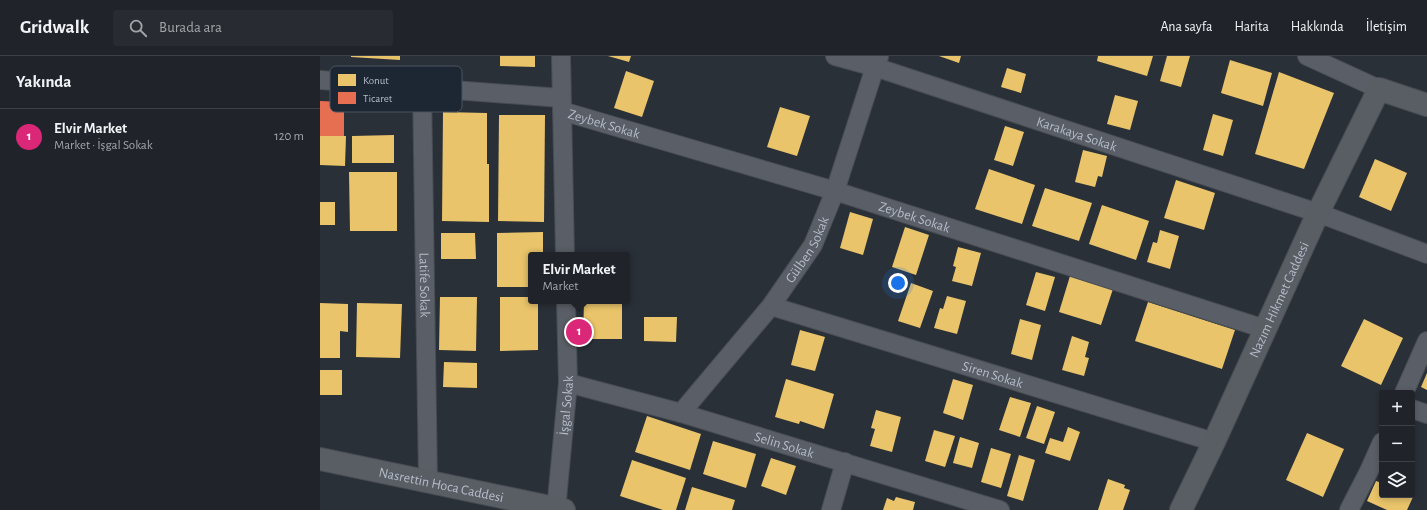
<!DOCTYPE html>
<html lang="tr">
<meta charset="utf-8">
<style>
body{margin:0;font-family:"Alegreya Sans",sans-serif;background:#282c32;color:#f1f3f6}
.controls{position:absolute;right:12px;bottom:12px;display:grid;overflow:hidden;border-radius:4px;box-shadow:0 2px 6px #0003}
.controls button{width:36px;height:36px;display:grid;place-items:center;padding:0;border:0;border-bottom:1px solid #3d4147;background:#20242a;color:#f1f3f6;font:20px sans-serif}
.you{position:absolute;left:578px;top:227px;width:14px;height:14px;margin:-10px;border:3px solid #fff;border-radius:50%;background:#1a73e8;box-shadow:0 0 0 6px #1a73e833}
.badge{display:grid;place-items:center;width:26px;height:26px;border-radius:50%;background:#db2777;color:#fff;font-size:13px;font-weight:700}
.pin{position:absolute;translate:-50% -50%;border:2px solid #fff;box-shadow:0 1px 4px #0006}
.popup{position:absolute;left:208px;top:196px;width:102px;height:52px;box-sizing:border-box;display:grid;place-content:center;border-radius:4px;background:#20242a;filter:drop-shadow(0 1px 3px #0005);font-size:13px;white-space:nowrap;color:#a2a4a8}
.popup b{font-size:15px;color:#f1f3f6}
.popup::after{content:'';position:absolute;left:50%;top:100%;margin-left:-8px;border:8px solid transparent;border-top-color:#20242a}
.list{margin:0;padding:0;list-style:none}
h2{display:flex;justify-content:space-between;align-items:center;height:52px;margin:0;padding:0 16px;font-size:17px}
h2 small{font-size:13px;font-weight:400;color:#a2a4a8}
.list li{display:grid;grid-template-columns:26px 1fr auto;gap:12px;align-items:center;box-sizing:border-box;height:56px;padding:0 16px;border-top:1px solid #3d4147}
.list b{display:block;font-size:15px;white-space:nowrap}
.list p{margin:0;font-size:13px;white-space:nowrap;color:#a2a4a8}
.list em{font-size:13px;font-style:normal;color:#a2a4a8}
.icon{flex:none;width:22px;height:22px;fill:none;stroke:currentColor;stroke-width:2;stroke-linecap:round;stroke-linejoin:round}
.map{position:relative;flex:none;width:1107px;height:454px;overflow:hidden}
header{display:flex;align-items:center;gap:24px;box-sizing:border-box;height:56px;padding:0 20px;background:#20242a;border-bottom:1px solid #3d4147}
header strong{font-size:19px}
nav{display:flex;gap:22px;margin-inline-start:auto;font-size:14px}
.search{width:280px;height:36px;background:#282c32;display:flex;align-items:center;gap:10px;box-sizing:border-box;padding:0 14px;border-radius:4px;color:#a2a4a8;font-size:15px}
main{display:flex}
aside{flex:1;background:#20242a}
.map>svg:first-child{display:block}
</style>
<header>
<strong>Gridwalk</strong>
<div class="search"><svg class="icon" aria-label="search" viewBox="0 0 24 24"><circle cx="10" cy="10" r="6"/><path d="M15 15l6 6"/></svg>Burada ara</div>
<nav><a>Ana sayfa</a><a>Harita</a><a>Hakkında</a><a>İletişim</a></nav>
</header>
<main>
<aside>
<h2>Yakında<small></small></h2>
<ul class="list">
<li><span class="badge">1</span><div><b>Elvir Market</b><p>Market · İşgal Sokak</p></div><em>120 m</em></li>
</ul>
</aside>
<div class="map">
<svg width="1107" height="454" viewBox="0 0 1107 454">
<rect width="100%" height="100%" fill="#2a3038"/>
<!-- homes -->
<g fill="#e9c46a">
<path d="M31 0H80V4L31 1Z"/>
<path d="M180 0H215V11L180 10Z"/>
<path d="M288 0H311L309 6Z"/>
<path d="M619 0H641L639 7Z"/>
<path d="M778 0H833L827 20 777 5Z"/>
<path d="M847 0H870L861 31 840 25Z"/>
<path d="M910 4 952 17 943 50 901 37Z"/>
<path d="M687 12 706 18 701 37 681 31Z"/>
<path d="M306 15 334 25 322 61 294 52Z"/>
<path d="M959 16 1014 37 984 113 935 98Z"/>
<path d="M795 39 818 45 810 74 787 68Z"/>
<path d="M460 51 490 60 477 100 447 91Z"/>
<path d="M123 56 167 57V108H169V166L122 165Z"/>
<path d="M893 58 913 64 903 100 883 94Z"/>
<path d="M179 59H225L224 166 178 165Z"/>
<path d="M685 70 704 76 693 110 674 104Z"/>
<path d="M74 79V107H32V80Z"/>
<path d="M0 80H26L25 110 0 109Z"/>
<path d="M763 94 787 100 782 121 778 120 775 131 755 126Z"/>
<path d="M1055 103 1087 117 1071 155 1039 141Z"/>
<path d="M669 113 715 129 702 168 655 153Z"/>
<path d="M29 116H77V175H30Z"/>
<path d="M856 124 895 137 884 174 844 162Z"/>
<path d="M725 132 772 147 759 185 712 170Z"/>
<rect x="0" y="146" width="15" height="23"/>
<path d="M782 149 829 165 816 204 769 188Z"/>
<path d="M530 156 553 163 543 199 520 192Z"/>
<path d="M585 171 609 179 596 219 572 211Z"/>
<path d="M840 174 859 180 850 213 827 206 833 186 837 187Z"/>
<path d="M223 176V199H211V231H177V177Z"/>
<path d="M121 177H155L156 203H121Z"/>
<path d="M638 191 661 197 652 230 632 225 636 211 633 210Z"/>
<path d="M716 216 735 221 725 255 706 249Z"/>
<path d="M750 220 793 233 781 269 739 256Z"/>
<path d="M591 227 613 235 600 272 578 265Z"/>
<path d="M627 240 646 245 637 278 614 272 620 252 623 253Z"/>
<path d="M120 241H157L156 295 119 294Z"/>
<path d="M180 241H211V245H218V294L180 295Z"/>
<path d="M264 245H302V283H263Z"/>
<path d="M828 246 915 274 902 313 815 285Z"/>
<path d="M0 247 28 248V276L20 275V302H0Z"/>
<path d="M37 247 82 248 80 302 36 301Z"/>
<path d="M324 261H357L356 286 324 285Z"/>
<path d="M700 263 721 269 712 304 691 298Z"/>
<path d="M1044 263 1083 282 1061 329 1021 310Z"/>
<path d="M480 274 505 281 495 315 471 309Z"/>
<path d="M752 280 769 286 765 301 769 302 764 320 742 314Z"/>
<path d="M124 306 157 307V332L123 331Z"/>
<rect x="0" y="314" width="22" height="25"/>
<path d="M1107 317V334L1101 331Z"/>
<path d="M466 323 514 338 504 373 480 365 479 368 455 361Z"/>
<path d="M633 323 653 329 643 364 623 357Z"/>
<path d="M690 341 711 347 700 381 679 374Z"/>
<path d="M717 350 735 356 724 388 706 382Z"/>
<path d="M556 354 581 361 572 396 550 390 555 373 551 372Z"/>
<path d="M327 360 381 378 370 414 315 396Z"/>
<path d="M748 371 760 376 750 405 725 397 730 382 743 386Z"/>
<path d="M614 374 635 380 625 411 605 405Z"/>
<path d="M987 377 1024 393 1003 441 966 424Z"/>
<path d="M640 381 659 387 652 412 633 407Z"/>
<path d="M393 385 436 398 426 432 383 418Z"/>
<path d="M671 392 691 398 681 432 661 426Z"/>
<path d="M699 399 715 404 703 445 687 440Z"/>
<path d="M451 402 476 410 466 439 441 430Z"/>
<path d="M312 404 366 422 356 454H343L300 440Z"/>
<path d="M788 423 805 429 804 432 810 434 803 454H778Z"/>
<path d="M1056 425 1062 427V439H1088L1093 441 1087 454H1067L1047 445Z"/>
<path d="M372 431 415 444 412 454H365Z"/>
<path d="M576 441 595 446 593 454H563L567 442 574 445Z"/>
</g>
<!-- shops -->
<path fill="#e76f51" d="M0 45 24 46V80H0Z"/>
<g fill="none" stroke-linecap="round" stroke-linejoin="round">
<!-- street casing -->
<g stroke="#484c53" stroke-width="20">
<g id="street">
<path d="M241 0 245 199"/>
<path id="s1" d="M515 0 555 11 998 157 1107 198"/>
<path d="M987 0 1059 33"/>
<path d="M0 24 241 42"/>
<path id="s2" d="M102 32 108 425"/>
<path id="s3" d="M242 55 515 135 945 273"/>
<path id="s4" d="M451 250 894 386"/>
<path id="s5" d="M248 327 361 357 680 454"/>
<path d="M1084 337 1107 285"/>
<path d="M1092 353 1107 358"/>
<path id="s6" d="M361 357 451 250 493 189 515 135 555 11 559 1"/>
<path id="s7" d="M236 454 248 327 246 245"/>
<path d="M511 454 525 406"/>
<path d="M1029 454 1049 415 1062 386"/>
</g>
</g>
<!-- secondary casing -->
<g stroke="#484c53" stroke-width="24">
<g id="secondary">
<path id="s8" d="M0 403 244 454"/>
<path id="s9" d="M861 454 894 386 998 157 1059 33 1107 49"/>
</g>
</g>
<!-- street -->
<use href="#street" stroke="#5a5e66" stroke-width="18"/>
<!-- secondary -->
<use href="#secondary" stroke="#595d64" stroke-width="22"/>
</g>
<g text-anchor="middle" stroke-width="4" stroke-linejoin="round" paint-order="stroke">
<!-- street labels -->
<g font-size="14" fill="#b4bcc9" stroke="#1d2633">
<text dy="5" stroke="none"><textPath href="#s3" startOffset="44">Zeybek Sokak</textPath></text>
<text dy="5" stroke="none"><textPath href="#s1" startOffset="254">Karakaya Sokak</textPath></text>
<text dy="5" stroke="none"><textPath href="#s3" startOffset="368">Zeybek Sokak</textPath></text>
<text dy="5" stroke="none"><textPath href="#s6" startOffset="207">Gülben Sokak</textPath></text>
<text dy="5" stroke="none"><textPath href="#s2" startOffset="197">Latife Sokak</textPath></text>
<text dy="5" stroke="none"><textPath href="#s9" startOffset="232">Nazım Hikmet Caddesi</textPath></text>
<text dy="5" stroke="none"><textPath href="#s4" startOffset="232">Siren Sokak</textPath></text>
<text dy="5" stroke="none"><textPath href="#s7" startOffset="105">İşgal Sokak</textPath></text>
<text dy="5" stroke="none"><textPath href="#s5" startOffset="225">Selin Sokak</textPath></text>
<text dy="5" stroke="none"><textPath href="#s8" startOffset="124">Nasrettin Hoca Caddesi</textPath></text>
</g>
</g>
<!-- legend -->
<rect x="10" y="10" width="132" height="46" rx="6" fill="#1d2633" stroke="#4a5360" stroke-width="1"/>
<rect x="18" y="18" width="18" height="12" fill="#e9c46a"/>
<rect x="18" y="36" width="18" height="12" fill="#e76f51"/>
<g font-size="11" fill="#b4bcc9">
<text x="43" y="28">Konut</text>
<text x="43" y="46">Ticaret</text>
</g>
</svg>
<div class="controls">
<button>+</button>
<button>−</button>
<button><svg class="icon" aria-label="layers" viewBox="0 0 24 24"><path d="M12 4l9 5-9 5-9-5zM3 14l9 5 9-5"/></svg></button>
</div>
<div class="you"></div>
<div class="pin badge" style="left:259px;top:276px">1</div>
<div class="popup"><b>Elvir Market</b>Market</div>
</div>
</main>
